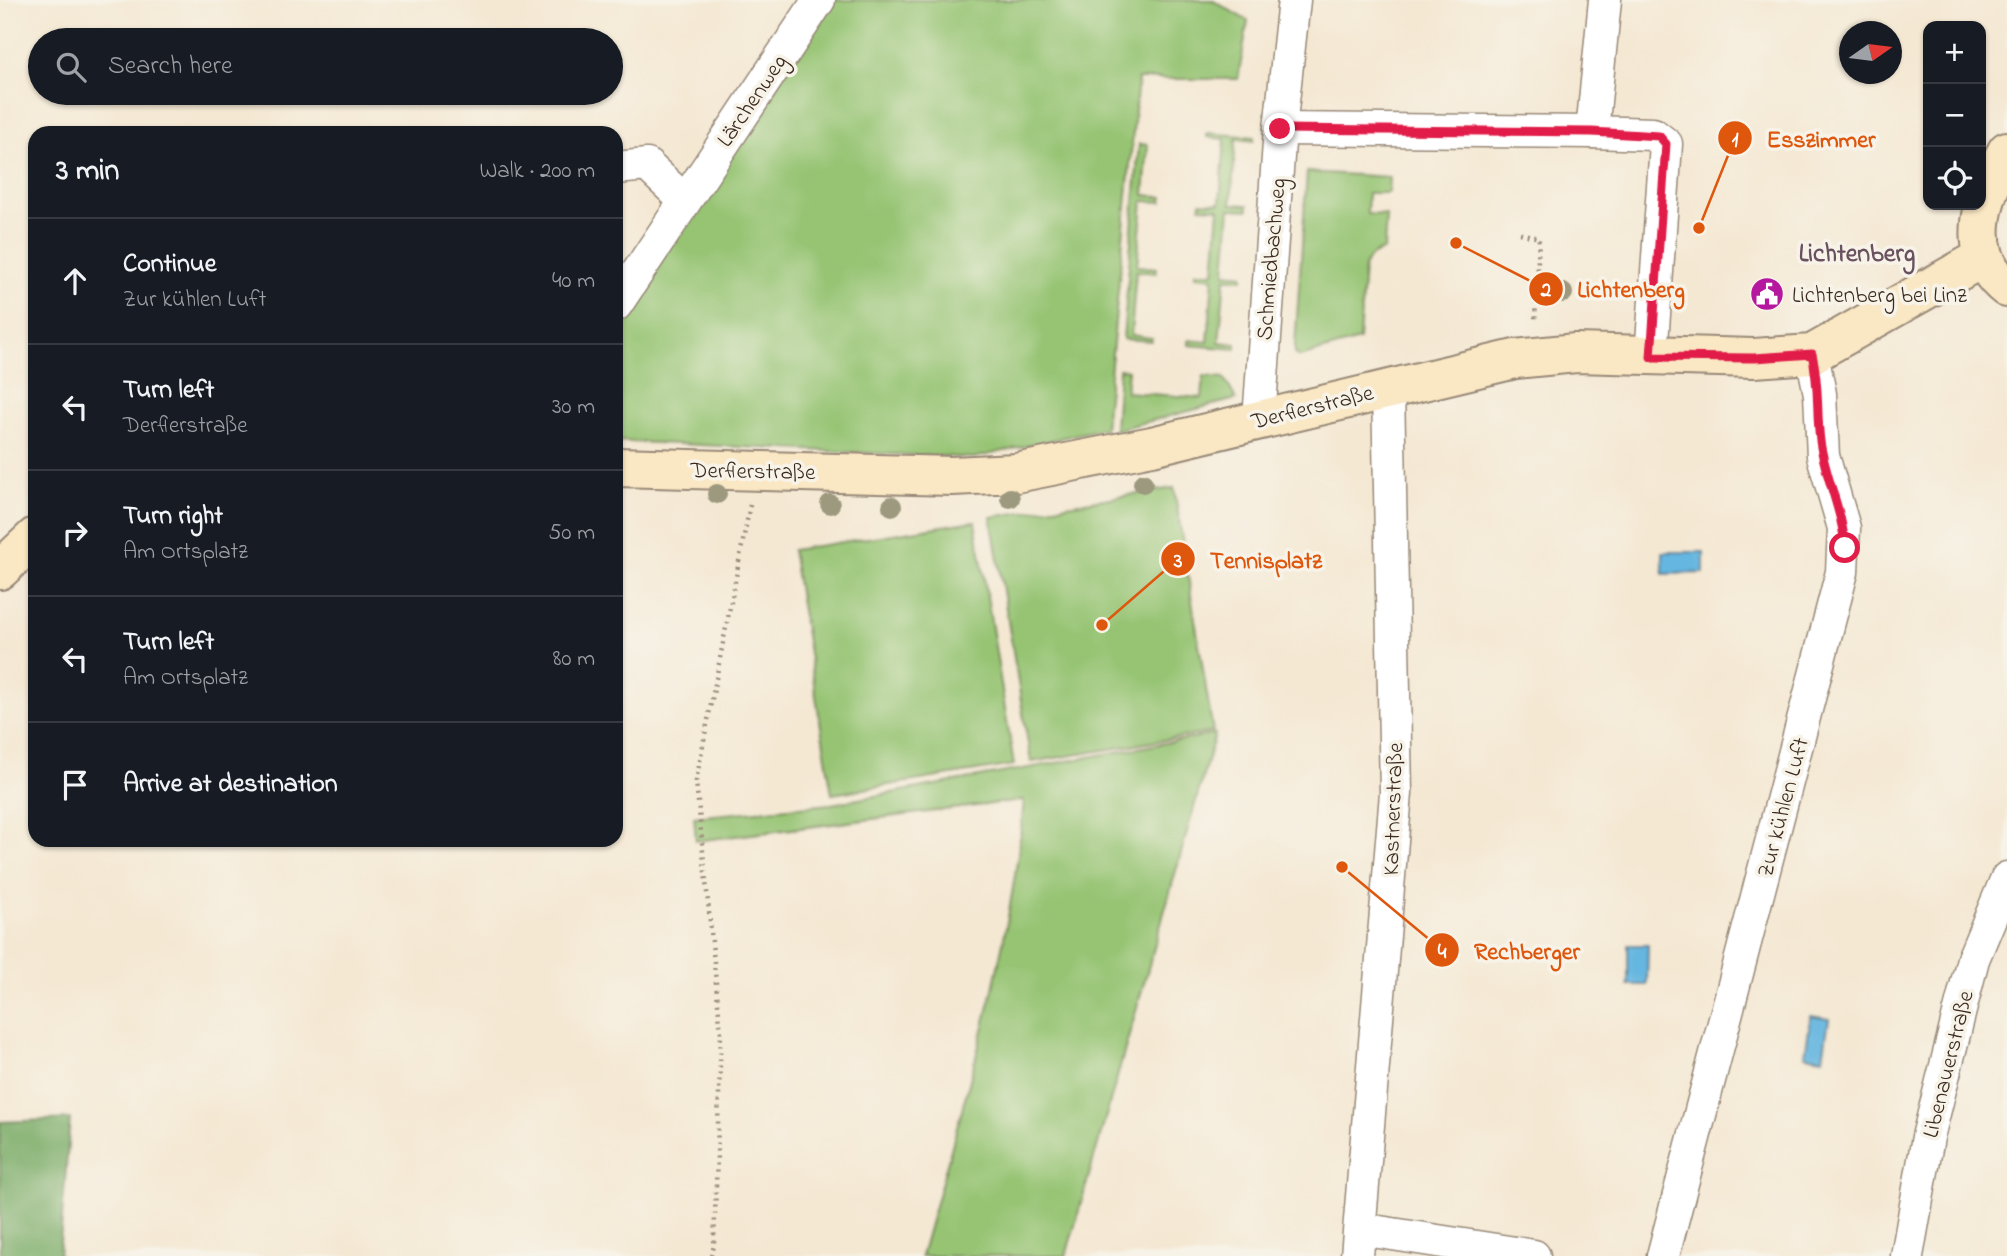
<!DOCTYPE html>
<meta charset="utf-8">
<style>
body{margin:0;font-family:"Indie Flower",sans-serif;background:#242831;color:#f1f3f6}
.controls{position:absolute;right:21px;top:21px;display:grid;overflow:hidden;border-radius:14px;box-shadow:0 2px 5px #0004}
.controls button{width:63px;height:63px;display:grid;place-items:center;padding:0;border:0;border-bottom:2px solid #363941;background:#171b24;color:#f1f3f6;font:35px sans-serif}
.compass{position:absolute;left:1839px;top:21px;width:63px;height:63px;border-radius:50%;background:#171b24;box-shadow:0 2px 5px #0004;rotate:76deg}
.stop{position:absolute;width:21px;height:21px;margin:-16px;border:5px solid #e11d48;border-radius:50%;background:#fff}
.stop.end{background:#e11d48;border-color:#fff;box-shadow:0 2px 7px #0008}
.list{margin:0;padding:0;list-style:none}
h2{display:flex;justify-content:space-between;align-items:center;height:91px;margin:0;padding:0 28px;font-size:30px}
h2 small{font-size:23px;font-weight:400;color:#9ea1a6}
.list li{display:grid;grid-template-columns:46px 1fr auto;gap:21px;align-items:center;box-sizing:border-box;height:126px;padding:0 28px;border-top:2px solid #363941}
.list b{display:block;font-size:26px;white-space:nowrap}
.list p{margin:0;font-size:23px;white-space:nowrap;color:#9ea1a6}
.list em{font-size:23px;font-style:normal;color:#9ea1a6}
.icon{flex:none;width:38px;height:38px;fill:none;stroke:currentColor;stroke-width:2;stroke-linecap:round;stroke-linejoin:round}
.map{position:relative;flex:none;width:2007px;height:1256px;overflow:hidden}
.search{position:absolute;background:#171b24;box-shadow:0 2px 5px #0004;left:28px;top:28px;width:595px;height:77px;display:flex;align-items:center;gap:18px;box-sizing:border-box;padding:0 24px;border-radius:38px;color:#9ea1a6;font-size:26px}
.panel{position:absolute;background:#171b24;box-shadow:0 2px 5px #0004;left:28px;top:126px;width:595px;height:721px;border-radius:21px}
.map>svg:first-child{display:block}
</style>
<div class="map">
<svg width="2007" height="1256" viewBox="0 0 2007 1256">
<rect width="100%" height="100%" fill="#f7f3e8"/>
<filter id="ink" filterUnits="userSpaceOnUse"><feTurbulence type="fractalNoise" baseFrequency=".0143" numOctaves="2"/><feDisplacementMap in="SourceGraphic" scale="14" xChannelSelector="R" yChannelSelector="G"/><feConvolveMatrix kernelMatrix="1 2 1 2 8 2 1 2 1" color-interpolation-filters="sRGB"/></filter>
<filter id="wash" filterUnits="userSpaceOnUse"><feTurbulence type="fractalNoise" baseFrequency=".00686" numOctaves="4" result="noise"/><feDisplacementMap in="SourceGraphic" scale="28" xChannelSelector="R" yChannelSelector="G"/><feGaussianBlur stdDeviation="1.57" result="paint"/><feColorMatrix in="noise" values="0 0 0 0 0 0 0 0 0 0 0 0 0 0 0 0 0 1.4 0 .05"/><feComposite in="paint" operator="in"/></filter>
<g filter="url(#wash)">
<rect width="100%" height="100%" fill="#f4e8d3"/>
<!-- green -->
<g fill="#96c473" stroke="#687748" stroke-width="2">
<path d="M828 0H1212L1248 21 1238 79H1138L1105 428 974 458 616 441V327Z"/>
<path d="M1207 133 1254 137V141L1236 139 1231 204 1248 205V210L1230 209 1225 273 1243 275V279H1225L1219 342 1236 344V349L1189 345V340L1208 342 1213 278 1195 276 1196 272 1214 273 1219 208 1200 207 1201 202 1220 203 1225 139 1207 137Z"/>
<path d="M1139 144 1148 145 1144 195 1163 197 1162 202 1143 201 1137 266 1156 268V273L1136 271 1131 335 1152 338 1151 341 1123 339Z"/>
<path d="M1307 172 1389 177 1388 193H1368L1367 214 1386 215 1384 249 1371 256 1364 266 1359 340 1300 357 1295 354V346Z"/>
<path d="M1119 369 1128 370 1126 392 1202 398 1204 376 1224 378 1236 399 1115 430Z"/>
<path d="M1174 488 1213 732 1031 762 991 517Z"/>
<path d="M975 521 1014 765 832 794 792 550Z"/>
<path d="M1215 734 1066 1256H921C962 1107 1011 955 1024 800L696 841 694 817 831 804Z"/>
</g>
<!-- forest -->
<path fill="#78aa65" stroke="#5a6a42" stroke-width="2" d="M70 1119 59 1256H0V1122Z"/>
<!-- water -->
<g fill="#65b6e0" stroke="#50707f" stroke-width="2">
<path d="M1663 552H1704V573L1663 574Z"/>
<path d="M1628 945H1648L1647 985H1628Z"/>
<path d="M1811 1016 1829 1019 1823 1058 1805 1055Z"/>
</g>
</g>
<g filter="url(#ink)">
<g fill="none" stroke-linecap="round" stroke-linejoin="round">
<!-- street casing -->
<g stroke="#988978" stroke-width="35">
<g id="street">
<path d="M1280 129 1592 132 1605 0"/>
<path d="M1592 132 1653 134 1666 144 1651 357"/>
<path d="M616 168 647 165 684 200"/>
<path d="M616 305 819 0"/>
<path d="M1259 420 1280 129 1294 0"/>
<path d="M1360 1229 1534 1256"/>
<path d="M1357 1256 1396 793 1388 388"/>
<path d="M1663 1256 1842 572 1844 528 1823 456 1820 394 1812 354"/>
<path d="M1907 1256 1928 1137 1973 959 2007 878"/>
</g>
</g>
<!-- secondary casing -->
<g stroke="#988978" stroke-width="42">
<g id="secondary">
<path d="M2007 151C1984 192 1961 252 2007 288"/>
<path d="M616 467 952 476 1016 473 1152 446 1515 359 1576 353 1754 358 1812 354 1984 257"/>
<path d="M0 570 35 537"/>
</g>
</g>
<!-- path -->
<g stroke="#988978" stroke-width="4.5" stroke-dasharray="2 5" stroke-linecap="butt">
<path d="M1520 233 1539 238 1535 321"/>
<path d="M711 1256 714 1246 721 1033 696 781 750 505"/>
</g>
<!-- street -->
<use href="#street" stroke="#fff" stroke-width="32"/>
<!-- secondary -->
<use href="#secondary" stroke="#fae7c3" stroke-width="38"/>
</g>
<!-- trees -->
<g fill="#9d997e">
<circle cx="1563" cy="293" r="10"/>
<circle cx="1143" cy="483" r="10"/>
<circle cx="717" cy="494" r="10"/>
<circle cx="1010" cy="498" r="10"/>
<circle cx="830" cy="504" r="10"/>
<circle cx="892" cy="506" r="10"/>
</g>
</g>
<g fill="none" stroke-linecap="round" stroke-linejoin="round" filter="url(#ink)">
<!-- route -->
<path stroke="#e11d48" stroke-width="9" d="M1280 129 1592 132 1659 136 1666 144 1651 357 1754 358 1812 354C1820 388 1816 410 1820 441 1825 478 1843 511 1845 548"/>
</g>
<!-- icons -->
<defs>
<g id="civic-disc" transform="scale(1.75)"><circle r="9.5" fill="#b5179e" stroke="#f7f3e8"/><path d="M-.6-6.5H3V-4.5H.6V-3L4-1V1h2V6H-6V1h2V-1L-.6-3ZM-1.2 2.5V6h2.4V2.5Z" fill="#fff"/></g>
</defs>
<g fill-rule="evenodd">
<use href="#civic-disc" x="1767" y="294"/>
</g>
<g text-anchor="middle" stroke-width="7" stroke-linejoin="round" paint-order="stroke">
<!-- street labels -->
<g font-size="23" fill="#3b2a1e" stroke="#f7f3e8">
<text transform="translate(751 100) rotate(-56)" y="8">Lärchenweg</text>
<text transform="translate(1270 259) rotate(-85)" y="8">Schmiedbachweg</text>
<text transform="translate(1312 406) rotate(-14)" y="8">Derflerstraße</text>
<text transform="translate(753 470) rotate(1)" y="8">Derflerstraße</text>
<text transform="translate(1782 807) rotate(-75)" y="8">Zur kühlen Luft</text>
<text transform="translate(1392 809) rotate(-88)" y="8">Kastnerstraße</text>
<text transform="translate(1947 1064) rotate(-76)" y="8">Libenauerstraße</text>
</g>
<!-- poi labels -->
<g font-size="23" fill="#3b2a1e" stroke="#f7f3e8" text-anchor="start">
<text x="1792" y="302">Lichtenberg bei Linz</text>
</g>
<!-- quarter labels -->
<g font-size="26" font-weight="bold" fill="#695160" stroke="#f7f3e8">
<text x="1857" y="261">Lichtenberg</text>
</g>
</g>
<!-- callouts -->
<path fill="none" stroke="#df570d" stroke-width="2.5" d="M1699 228L1735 138M1456 243L1546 289M1102 625L1178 559M1342 867L1442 950"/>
<g fill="#df570d" stroke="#f7f3e8" stroke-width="2.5">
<circle cx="1699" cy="228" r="7"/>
<circle cx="1456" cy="243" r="7"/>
<circle cx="1102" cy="625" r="7"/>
<circle cx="1342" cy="867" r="7"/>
<circle cx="1735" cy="138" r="18"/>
<circle cx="1546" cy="289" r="18"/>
<circle cx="1178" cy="559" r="18"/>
<circle cx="1442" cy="950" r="18"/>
</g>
<g font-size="21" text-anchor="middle" font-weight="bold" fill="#fff">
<text x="1735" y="146">1</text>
<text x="1546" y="296">2</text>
<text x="1178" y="567">3</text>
<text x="1442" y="958">4</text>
</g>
<g font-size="24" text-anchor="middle" font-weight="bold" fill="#df570d" stroke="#f7f3e8" stroke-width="7" stroke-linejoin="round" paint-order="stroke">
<text x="1821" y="147">Esszimmer</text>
<text x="1631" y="297">Lichtenberg</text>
<text x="1266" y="568">Tennisplatz</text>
<text x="1527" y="959">Rechberger</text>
</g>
</svg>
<div class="controls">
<button>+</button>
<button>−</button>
<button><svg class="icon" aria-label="locate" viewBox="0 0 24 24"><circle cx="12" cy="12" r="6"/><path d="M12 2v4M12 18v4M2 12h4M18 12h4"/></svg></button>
</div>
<svg class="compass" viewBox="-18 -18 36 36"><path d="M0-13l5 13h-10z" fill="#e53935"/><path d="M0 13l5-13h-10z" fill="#9ea1a6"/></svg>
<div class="stop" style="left:1845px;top:548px"></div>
<div class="stop end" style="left:1280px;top:129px"></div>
<div class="search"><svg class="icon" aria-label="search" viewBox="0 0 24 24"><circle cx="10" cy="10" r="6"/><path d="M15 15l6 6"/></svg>Search here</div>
<section class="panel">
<h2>3 min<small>Walk · 200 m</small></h2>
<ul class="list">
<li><svg class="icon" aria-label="ahead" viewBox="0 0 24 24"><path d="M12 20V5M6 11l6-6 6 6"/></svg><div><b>Continue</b><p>Zur kühlen Luft</p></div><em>40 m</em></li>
<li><svg class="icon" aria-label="left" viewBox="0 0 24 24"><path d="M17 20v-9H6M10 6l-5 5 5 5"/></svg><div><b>Turn left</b><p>Derflerstraße</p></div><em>30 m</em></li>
<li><svg class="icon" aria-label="right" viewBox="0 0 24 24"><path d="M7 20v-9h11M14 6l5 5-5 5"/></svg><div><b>Turn right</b><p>Am Ortsplatz</p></div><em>50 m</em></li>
<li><svg class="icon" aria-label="left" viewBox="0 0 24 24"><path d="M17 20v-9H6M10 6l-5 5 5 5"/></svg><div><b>Turn left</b><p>Am Ortsplatz</p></div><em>80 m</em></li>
<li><svg class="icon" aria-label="arrive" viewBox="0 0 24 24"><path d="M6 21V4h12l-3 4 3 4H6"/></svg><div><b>Arrive at destination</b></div></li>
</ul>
</section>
</div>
